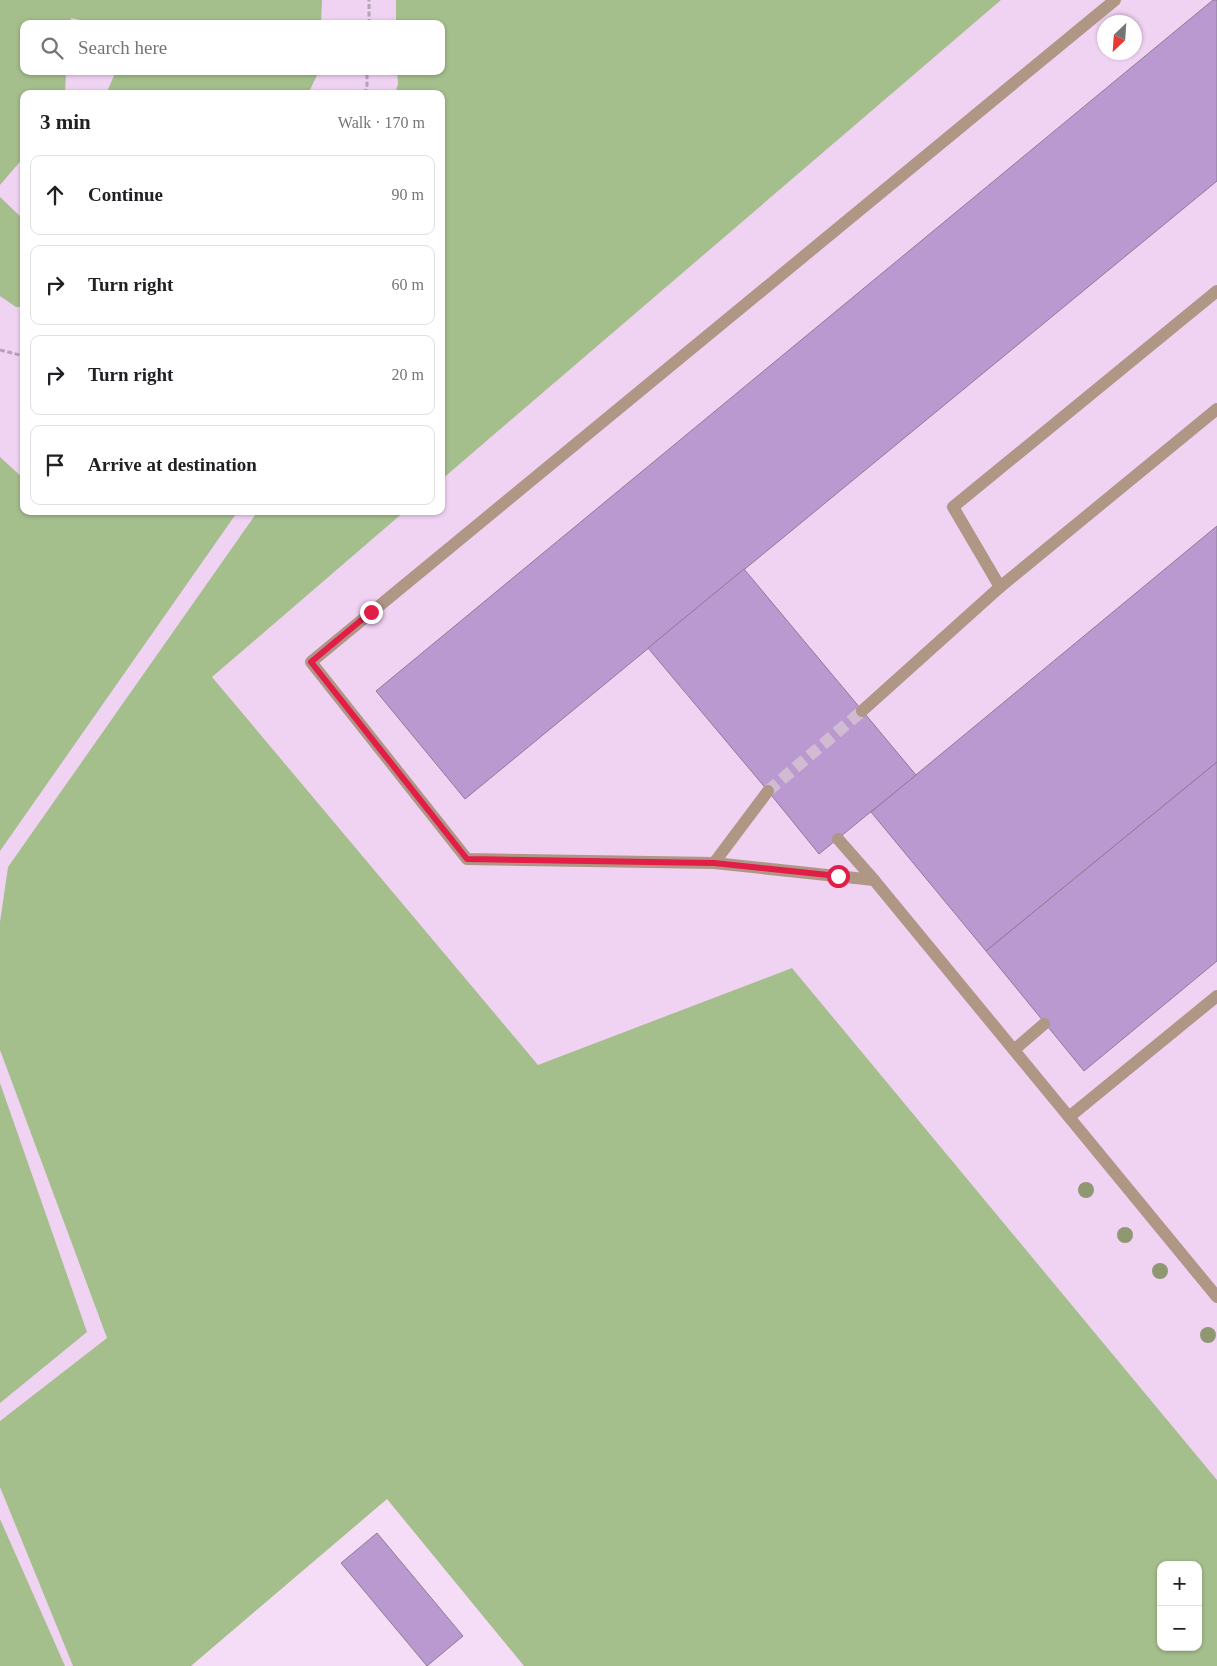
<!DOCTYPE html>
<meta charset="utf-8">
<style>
body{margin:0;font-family:Georgia,serif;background:#f2f2f2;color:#202124}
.controls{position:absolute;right:15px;bottom:15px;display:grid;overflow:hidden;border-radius:10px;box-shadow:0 1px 4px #0004}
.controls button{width:45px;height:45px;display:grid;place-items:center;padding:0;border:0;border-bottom:1px solid #e0e0e0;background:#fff;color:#202124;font:25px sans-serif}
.compass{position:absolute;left:1097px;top:15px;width:45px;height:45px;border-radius:50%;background:#fff;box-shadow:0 1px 4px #0004;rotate:205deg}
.stop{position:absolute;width:15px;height:15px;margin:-11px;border:4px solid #e11d48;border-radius:50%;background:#fff}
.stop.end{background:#e11d48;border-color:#fff;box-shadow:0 1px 5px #0008}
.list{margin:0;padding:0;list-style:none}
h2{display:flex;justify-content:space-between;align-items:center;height:65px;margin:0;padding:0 20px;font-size:21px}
h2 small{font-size:16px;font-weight:400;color:#757577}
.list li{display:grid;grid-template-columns:32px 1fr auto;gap:15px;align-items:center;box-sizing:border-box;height:80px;margin:0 10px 10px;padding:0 10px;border:1px solid #e0e0e0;border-radius:10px}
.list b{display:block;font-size:19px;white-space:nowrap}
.list em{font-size:16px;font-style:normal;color:#757577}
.icon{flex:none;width:28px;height:28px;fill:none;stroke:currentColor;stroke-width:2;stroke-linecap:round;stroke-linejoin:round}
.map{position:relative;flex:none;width:1217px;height:1666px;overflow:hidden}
.search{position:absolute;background:#fff;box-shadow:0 1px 4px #0004;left:20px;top:20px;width:425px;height:55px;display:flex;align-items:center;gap:12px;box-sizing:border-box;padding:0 18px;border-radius:10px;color:#757577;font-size:19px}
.panel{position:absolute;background:#fff;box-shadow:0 1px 4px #0004;left:20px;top:90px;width:425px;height:425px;border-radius:10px}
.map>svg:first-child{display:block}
</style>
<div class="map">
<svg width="1217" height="1666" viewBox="0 0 1217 1666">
<rect width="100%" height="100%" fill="#f5ddf7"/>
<!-- built -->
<g fill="#f0d2f3" fill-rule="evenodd">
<path d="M0 0H396V24H24V71H397L398 84 395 94H24V511H258L8 867 0 922Z"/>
<path d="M1001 0H1217V1480L792 968 538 1066 212 677 405 511H441V480ZM1104 22H1134V52H1104Z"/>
<path d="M0 1050 107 1338 0 1421Z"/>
<path d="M0 1487 73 1666H0Z"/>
</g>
<!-- green -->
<g fill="#a4be8c" fill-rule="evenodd">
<path d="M0 0H322L321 24H98L71 18 70 24H24V71H66L65 94H24V157L0 185Z"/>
<path d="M396 0H1001L441 480V94H395L398 84 397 71H441V24H396Z"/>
<path d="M116 71H319L308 94H106Z"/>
<path d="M0 197 24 220V307H16L0 296Z"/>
<path d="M0 457 24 479V511H238L0 851Z"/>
<path d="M258 511H405L212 677 538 1065 792 968 1217 1480V1666H524L387 1499 191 1666H73L0 1487V1421L107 1338 0 1050V922L8 867ZM1161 1565H1198V1647H1161Z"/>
<path d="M0 1083 87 1332 0 1403Z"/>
<path d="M0 1519 65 1666H0Z"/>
</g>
<!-- building -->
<g fill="#ba98d0" stroke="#8d7c97">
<path d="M1213 0H1217V181L465 799 376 691Z"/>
<path d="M1217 526V762L986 951 871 812Z"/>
<path d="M744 569 916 775 819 854 768 791 648 648Z"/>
<path d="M1217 762V961L1084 1071 986 951Z"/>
<path d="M377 1533 463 1636 427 1666 341 1563Z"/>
</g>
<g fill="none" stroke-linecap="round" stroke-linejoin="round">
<!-- minor-tunnel -->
<path stroke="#d1bbd2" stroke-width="12" stroke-dasharray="12 6" stroke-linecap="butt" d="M768 791 862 711"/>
<!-- path -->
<g stroke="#b5a2b6" stroke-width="3" stroke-dasharray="5 2.5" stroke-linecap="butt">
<path d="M369 24V0"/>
<path d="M365 94 367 85V71"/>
<path d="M0 350 24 356"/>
</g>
<!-- minor -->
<g stroke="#b09785" stroke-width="12">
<path d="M1000 587 953 507 1217 291"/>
<path d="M862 711 1000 587 1217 409"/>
<path d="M838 839 874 880 1069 1117 1217 996"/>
<path d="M714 863 768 791"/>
<path d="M874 880 714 863 467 859 311 662 1115 0"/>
<path d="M1014 1050 1044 1024"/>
<path d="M1069 1117 1217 1297"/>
</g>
</g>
<!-- trees -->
<g fill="#909872">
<circle cx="1086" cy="1190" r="8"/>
<circle cx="1125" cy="1235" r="8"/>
<circle cx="1160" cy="1271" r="8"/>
<circle cx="1208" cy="1335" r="8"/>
</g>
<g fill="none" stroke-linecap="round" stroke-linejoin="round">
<!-- route -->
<path stroke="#e11d48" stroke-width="6" d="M371 612 311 662 467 859 714 863 838 876"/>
</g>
</svg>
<div class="controls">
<button>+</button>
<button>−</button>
</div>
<svg class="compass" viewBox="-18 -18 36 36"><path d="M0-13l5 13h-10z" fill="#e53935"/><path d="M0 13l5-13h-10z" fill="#757577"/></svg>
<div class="stop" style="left:838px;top:876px"></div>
<div class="stop end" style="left:371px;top:612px"></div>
<div class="search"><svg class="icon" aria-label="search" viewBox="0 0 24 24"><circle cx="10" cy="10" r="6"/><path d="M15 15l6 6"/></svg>Search here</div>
<section class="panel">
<h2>3 min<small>Walk · 170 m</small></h2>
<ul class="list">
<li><svg class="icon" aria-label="ahead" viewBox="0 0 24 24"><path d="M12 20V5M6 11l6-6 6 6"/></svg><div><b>Continue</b></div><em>90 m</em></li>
<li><svg class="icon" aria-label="right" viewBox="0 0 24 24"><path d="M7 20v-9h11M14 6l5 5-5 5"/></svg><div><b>Turn right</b></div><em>60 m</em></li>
<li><svg class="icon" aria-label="right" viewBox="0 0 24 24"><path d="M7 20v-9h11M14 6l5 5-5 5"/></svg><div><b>Turn right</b></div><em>20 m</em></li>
<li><svg class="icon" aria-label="arrive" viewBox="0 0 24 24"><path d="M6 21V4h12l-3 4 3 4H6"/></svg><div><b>Arrive at destination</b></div></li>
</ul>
</section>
</div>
